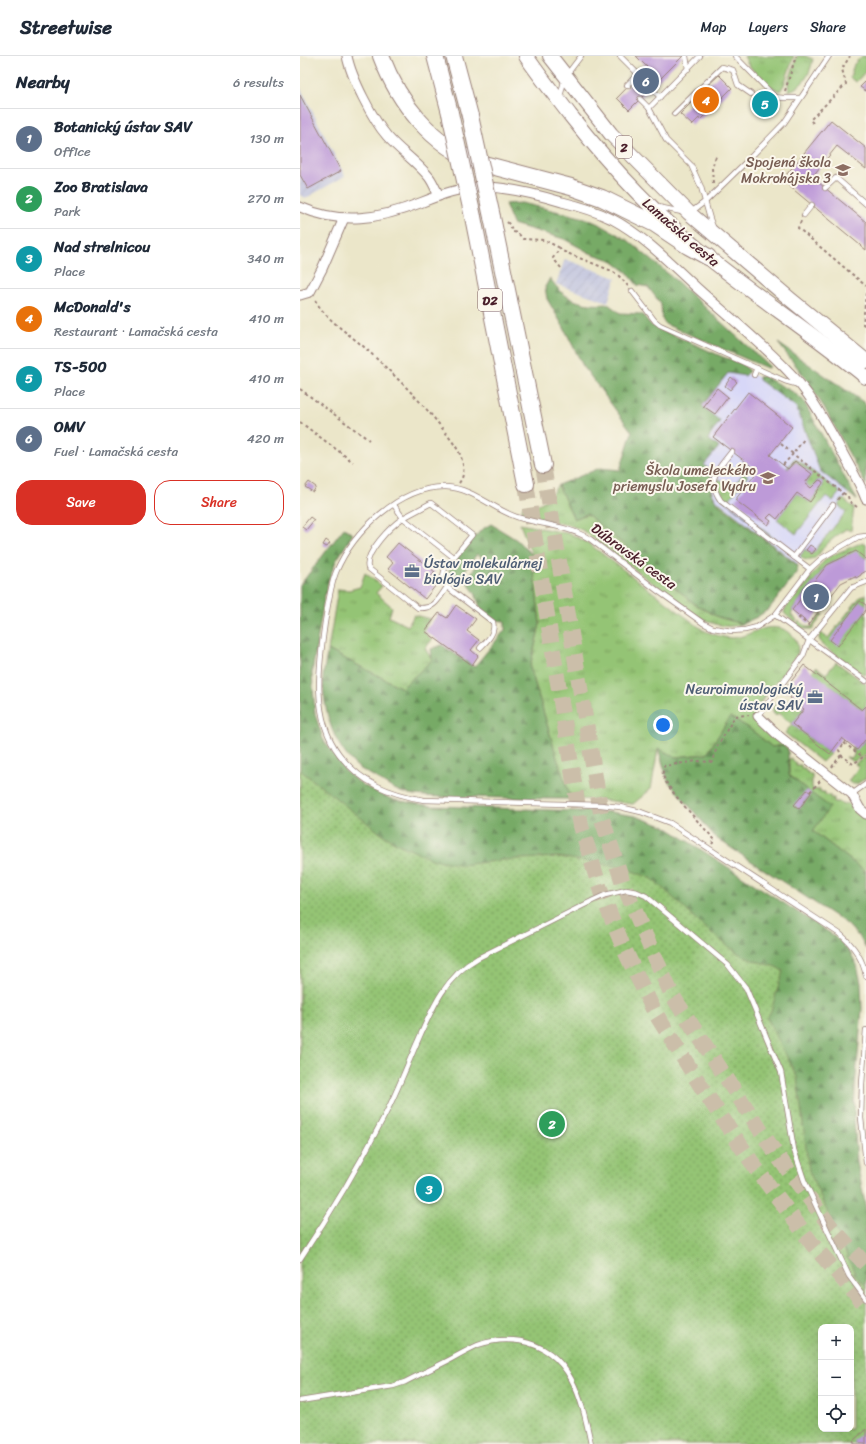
<!DOCTYPE html>
<meta charset="utf-8">
<style>
body{margin:0;font-family:Sriracha,sans-serif;background:#f6f6f7;color:#1f2937}
.controls{position:absolute;right:12px;bottom:12px;display:grid;overflow:hidden;border-radius:8px;box-shadow:0 4px 16px #0002}
.controls button{width:36px;height:36px;display:grid;place-items:center;padding:0;border:0;border-bottom:1px solid #e0e1e3;background:#fff;color:#1f2937;font:20px sans-serif}
.you{position:absolute;left:363px;top:669px;width:14px;height:14px;margin:-10px;border:3px solid #fff;border-radius:50%;background:#1a73e8;box-shadow:0 0 0 6px #1a73e833}
.badge{display:grid;place-items:center;width:26px;height:26px;border-radius:50%;background:#d93025;color:#fff;font-size:13px;font-weight:700}
.pin{position:absolute;translate:-50% -50%;border:2px solid #fff;box-shadow:0 1px 4px #0006}
.list{margin:0;padding:0;list-style:none}
h2{display:flex;justify-content:space-between;align-items:center;height:52px;margin:0;padding:0 16px;font-size:17px}
h2 small{font-size:13px;font-weight:400;color:#747a83}
.list li{display:grid;grid-template-columns:26px 1fr auto;gap:12px;align-items:center;box-sizing:border-box;height:60px;padding:0 16px;border-top:1px solid #e0e1e3}
.list b{display:block;font-size:15px;white-space:nowrap}
.list p{margin:0;font-size:13px;white-space:nowrap;color:#747a83}
.list em{font-size:13px;font-style:normal;color:#747a83}
.actions{display:flex;gap:8px;padding:12px 16px}
.actions a{flex:1;padding:9px 0;border:1px solid #d93025;border-radius:16px;text-align:center;font-size:14px;color:#d93025}
.actions .main{background:#d93025;color:#fff}
.icon{flex:none;width:22px;height:22px;fill:none;stroke:currentColor;stroke-width:2;stroke-linecap:round;stroke-linejoin:round}
.map{position:relative;flex:none;width:566px;height:1388px;overflow:hidden}
header{display:flex;align-items:center;gap:24px;box-sizing:border-box;height:56px;padding:0 20px;background:#fff;border-bottom:1px solid #e0e1e3}
header strong{font-size:19px}
nav{display:flex;gap:22px;margin-inline-start:auto;font-size:14px}
main{display:flex}
aside{flex:1;background:#fff}
.map>svg:first-child{display:block}
</style>
<header>
<strong>Streetwise</strong>
<nav><a>Map</a><a>Layers</a><a>Share</a></nav>
</header>
<main>
<aside>
<h2>Nearby<small>6 results</small></h2>
<ul class="list">
<li><span class="badge" style="background:#5c6f8a">1</span><div><b>Botanický ústav SAV</b><p>Office</p></div><em>130 m</em></li>
<li><span class="badge" style="background:#2e9e5b">2</span><div><b>Zoo Bratislava</b><p>Park</p></div><em>270 m</em></li>
<li><span class="badge" style="background:#0f9aa8">3</span><div><b>Nad strelnicou</b><p>Place</p></div><em>340 m</em></li>
<li><span class="badge" style="background:#e8710a">4</span><div><b>McDonald's</b><p>Restaurant · Lamačská cesta</p></div><em>410 m</em></li>
<li><span class="badge" style="background:#0f9aa8">5</span><div><b>TS-500</b><p>Place</p></div><em>410 m</em></li>
<li><span class="badge" style="background:#5c6f8a">6</span><div><b>OMV</b><p>Fuel · Lamačská cesta</p></div><em>420 m</em></li>
</ul>
<div class="actions"><a class="main">Save</a><a>Share</a></div>
</aside>
<div class="map">
<svg width="566" height="1388" viewBox="0 0 566 1388">
<defs>
<pattern id="industrial-furrows" width="10" height="10" patternUnits="userSpaceOnUse"><rect width="10" height="10" fill="#bfc2dd"/><path d="M-1 1l2-2M0 10L10 0M9 11l2-2" fill="none" stroke="#a6a6be"/></pattern>
<pattern id="grass-tufts" width="24" height="20" patternUnits="userSpaceOnUse"><rect width="24" height="20" fill="#94c474"/><path d="M3 7l-1-3M5 7V3M7 7l1-3M15 17l-1-3M17 17v-4M19 17l1-3" fill="none" stroke="#7b9f5f"/></pattern>
<pattern id="forest-firs" width="22" height="20" patternUnits="userSpaceOnUse"><rect width="22" height="20" fill="#7a6"/><path d="M5 1l3.5 6h-7zM16 11l3.5 6h-7z" fill="#648a54"/></pattern>
<pattern id="park-dots" width="8" height="8" patternUnits="userSpaceOnUse"><rect width="8" height="8" fill="#94c474"/><path d="M2 2h.1M6 6h.1" fill="none" stroke="#7b9f5f" stroke-width="1.8" stroke-linecap="round"/></pattern>
</defs>
<rect width="100%" height="100%" fill="#fbf7ec"/>
<filter id="ink" filterUnits="userSpaceOnUse"><feTurbulence type="fractalNoise" baseFrequency=".025" numOctaves="2"/><feDisplacementMap in="SourceGraphic" scale="8" xChannelSelector="R" yChannelSelector="G"/><feConvolveMatrix kernelMatrix="1 2 1 2 8 2 1 2 1" color-interpolation-filters="sRGB"/></filter>
<filter id="wash" filterUnits="userSpaceOnUse"><feTurbulence type="fractalNoise" baseFrequency=".012" numOctaves="4" result="noise"/><feDisplacementMap in="SourceGraphic" scale="16" xChannelSelector="R" yChannelSelector="G"/><feGaussianBlur stdDeviation="0.9" result="paint"/><feColorMatrix in="noise" values="0 0 0 0 0 0 0 0 0 0 0 0 0 0 0 0 0 1.4 0 .05"/><feComposite in="paint" operator="in"/></filter>
<g filter="url(#wash)">
<rect width="100%" height="100%" fill="#ebe6c9"/>
<!-- built -->
<path fill="#d7d7f8" d="M428 317 454 319 487 338 499 346 546 433 548 439 544 444 546 455 512 498 507 495 496 509 414 464 399 394 396 358Z"/>
<!-- industrial -->
<g fill="url(#industrial-furrows)">
<path d="M0 31 45 120 6 142 0 139Z"/>
<path d="M265 203 316 222 308 246 256 228Z"/>
</g>
<!-- grass -->
<g fill="url(#grass-tufts)" stroke="#6f7250">
<path d="M444 0H494L484 29 480 35C466 30 449 13 444 0Z"/>
<path d="M497 0H505L513 3C510 18 504 30 489 35L488 28Z"/>
<path d="M495 402 540 436 533 445 526 440 496 478 477 463 497 437 510 446 523 430V427L519 424 517 425 511 432 505 427 512 418 495 405 488 413 487 412Z"/>
<path d="M411 415 412 437 416 444 496 507 498 510 418 448C409 436 409 430 411 415Z"/>
<path d="M444 417 448 420 428 445V447L492 496 491 497 421 442 418 437 417 432V422L431 432Z"/>
<path d="M258 429 274 463 287 458 396 549 418 561 442 568C434 571 424 571 415 568 400 563 386 552 373 542 342 520 313 496 282 474L272 470 221 458 223 450C241 451 248 443 258 429Z"/>
<path d="M543 443 554 452 551 475 546 473C539 478 532 483 525 490 522 493 519 499 515 502 510 506 503 504 500 500L505 493 512 498 546 456 538 449Z"/>
<path d="M220 468 271 478 288 487 403 574C412 578 423 582 433 582 445 581 455 574 466 572 484 569 499 578 498 597L455 654 454 662 489 691 488 694 483 689 472 691 449 672 430 661 407 698 375 701 358 693 351 733 333 748 303 744 271 743 257 702 230 611 240 568 232 499Z"/>
<path d="M561 487 566 488V503L556 496 527 509 492 554 493 555 491 559 497 564 495 567 484 557 485 553 523 506 530 500Z"/>
<path d="M65 517 82 530 76 537 92 551 89 561 108 570 114 559 130 563 123 575 132 584 125 592 132 604 102 632 28 594 38 533 49 534 60 531Z"/>
<path d="M566 538V619L559 616 522 589 519 582 520 577 528 582 560 541Z"/>
<path d="M522 557 523 559 512 573H503L496 568 499 565 507 571H511Z"/>
<path d="M536 606 566 628V650L562 654 512 616 516 611 526 618Z"/>
<path d="M490 642 504 653 492 668 530 698 522 706 485 677 492 668 478 657 476 660 473 657V651L478 646 483 645 486 647Z"/>
<path d="M565 684 566 685V698L553 706 546 701 551 702 554 700V696L551 693 553 691 556 694Z"/>
<path d="M566 700V722L557 728H552L548 725 559 711 555 708Z"/>
<path d="M489 703H493V706H496V709H501V712H505V715L508 716V718H512V732L515 734 520 733 521 736H525V739H530V742H534V746H539L543 749 547 747 564 761 566 764V816L513 775 511 737 489 719Z"/>
</g>
<!-- forest -->
<g fill="url(#forest-firs)" stroke="#606448">
<path d="M222 147 285 162 301 169 329 185 372 221 470 311 467 312 365 268 362 263 361 248 348 231 337 229 328 217 311 204 290 197 264 183 213 168 205 148Z"/>
<path d="M250 222C265 245 282 250 308 248L320 257 342 258 351 269 423 301 441 307 449 314 448 317 445 320 428 317 402 350 420 365 408 383 419 391 404 409 411 415C409 430 409 436 418 448L498 510 497 517 469 553 457 561 442 568 418 561 396 549 287 458 274 463 258 429 300 412 320 414 332 376 283 310 263 270 247 243 245 231Z"/>
<path d="M478 287 566 348V429L525 353 504 320Z"/>
<path d="M463 320 493 336 503 344 557 444 520 415 496 351 459 324V321Z"/>
<path d="M191 468 217 484 232 499 240 568 230 611 257 702 271 743C239 743 207 742 174 741 151 741 127 742 104 737 94 734 84 727 75 721 70 718 64 715 59 712 33 691 23 654 23 621 24 613 26 603 28 594L102 632 132 604 131 593 142 589 174 611 205 574V565L193 564 181 554 175 537 166 525 182 501 177 498 157 526 149 520V514L173 479 176 480 181 474Z"/>
<path d="M44 472 53 478 36 505 29 523 24 543 12 617 15 658 23 683 47 717 63 729 79 738 94 744 132 750 310 756 335 760 366 771 530 877 542 887 551 898 557 909 561 927 562 953 555 1032 554 1063 557 1106 566 1153V1238L0 1197V529Z"/>
<path d="M430 661 449 672 472 691 483 689 488 694 489 719 507 734 495 749 499 753 511 737 530 751 513 775 566 816V893L561 883 547 868 416 782 368 725 358 692 375 701 407 698Z"/>
</g>
<!-- park -->
<path fill="url(#park-dots)" stroke="#6f7250" fill-rule="evenodd" d="M0 714 80 777 96 787 131 803 162 809 203 804 258 801 321 811 351 822 365 834 404 871 436 896 449 903 476 911 483 915 471 955 467 962 497 1021 509 1115 556 1220 566 1230V1388H0ZM521 1271H551V1373H521Z"/>
<!-- garden -->
<path fill="#94c474" stroke="#6f7250" d="M562 0H566V15L556 26 550 22 554 8Z"/>
<g id="blocks">
<!-- building -->
<g fill="#bd9ad8">
<path d="M336 0H383L329 54 317 42 347 11Z"/>
<path d="M419 19 432 32 400 64 399 62 392 69 380 58 393 45 392 44Z"/>
<path d="M565 26 566 27V35L560 31Z"/>
<path d="M0 39 41 115 8 133 0 119Z"/>
<path d="M465 41 472 48 464 54 458 47Z"/>
<path d="M531 64 566 92V113L537 90 512 121 566 166V194L482 124Z"/>
<path d="M431 321 437 326 430 334 425 330Z"/>
<path d="M417 332 428 341 415 358 403 350Z"/>
<path d="M448 336 492 371 470 399 488 413 495 405 512 418 505 427 511 432 519 424 522 425 523 427 510 446 497 437 477 463 471 458 467 462 471 465 468 469 435 444 458 415 413 381Z"/>
<path d="M9 426 16 431 13 436 5 431Z"/>
<path d="M10 461 14 464 6 474 2 471Z"/>
<path d="M26 484 30 487 27 491 23 489Z"/>
<path d="M98 487 135 516 129 523 136 529 125 543 88 513 93 507 86 501Z"/>
<path d="M510 489 516 493 512 498 506 494Z"/>
<path d="M556 495 566 503V515L561 518V519L556 522 555 520 541 527 509 568 492 554 527 509Z"/>
<path d="M560 545 566 549V554L538 590 530 584Z"/>
<path d="M156 549 176 563 167 575 179 584 171 594 178 600 172 609 125 575 139 557 147 562Z"/>
<path d="M504 609 562 654 566 650V685L565 684 557 694 542 682 530 698 492 668 504 653 490 642 494 636 491 634 487 637 485 633Z"/>
<path d="M507 734 511 737 499 753 494 749Z"/>
<path d="M566 1373V1388H555L553 1385Z"/>
</g>
</g>
</g>
<g filter="url(#ink)">
<use href="#blocks" fill-opacity="0" stroke="#9a827a" stroke-width="1"/>
<g fill="none" stroke-linecap="round" stroke-linejoin="round">
<!-- motorway-tunnel -->
<g stroke="#cbbea9" stroke-width="16" stroke-dasharray="16 8" stroke-linecap="butt">
<path d="M243 409 302 763 323 827 348 886 372 939 476 1098 531 1171 566 1209"/>
<path d="M226 428 281 770 301 836 325 895 354 955 404 1035 455 1111 513 1189 566 1250"/>
</g>
<!-- service casing -->
<g stroke="#9a827a" stroke-width="6">
<g id="service">
<path d="M320 0 338 18 327 29 328 30"/>
<path d="M386 0 388 13"/>
<path d="M435 0 475 41 483 42H500"/>
<path d="M351 32 360 41"/>
<path d="M260 41 265 21 281 0"/>
<path d="M340 43 349 52 366 84 391 109 401 131 410 163 413 171"/>
<path d="M349 52 400 0"/>
<path d="M374 58 422 11 433 14 438 29 451 38"/>
<path d="M525 132 536 122 566 148"/>
<path d="M358 151 382 156"/>
<path d="M391 156 406 145 446 106 484 67 529 0"/>
<path d="M504 159 512 149"/>
<path d="M332 235 355 265 360 269 485 325 499 329"/>
<path d="M454 319 457 312"/>
<path d="M432 395C418 414 405 422 421 445L494 501"/>
<path d="M94 449 103 462 131 447 172 479 145 512 143 520 147 531C138 544 135 553 118 552L68 512C64 497 91 470 103 462L153 501"/>
<path d="M566 480 558 481 522 502 510 513 475 559 457 571 445 574 432 575 413 572 403 567 358 535 290 483C268 470 244 469 220 462 194 455 174 432 146 431 100 430 53 476 36 516 30 531 28 549 25 566 19 609 11 661 39 698 60 727 90 738 124 744L301 749 320 751 341 756 370 767 540 878C553 889 563 903 566 920"/>
<path d="M510 513 494 501 533 449"/>
<path d="M147 531 193 566C196 577 187 585 180 592"/>
<path d="M475 559 566 625"/>
<path d="M458 660 503 600 509 584 551 532 566 526"/>
<path d="M552 738 566 728"/>
<path d="M566 974 562 1028 561 1062 566 1107"/>
<path d="M0 1203C31 1157 60 1108 85 1059 97 1036 106 1012 116 989 131 955 144 921 178 902L294 844 305 839 326 834 337 836 346 840 428 909 446 932 481 1016 494 1094 504 1124 549 1220 566 1243"/>
<path d="M0 1345 93 1330 105 1326C120 1318 136 1311 151 1303 160 1298 169 1293 178 1289 192 1284 206 1283 220 1285 272 1294 282 1345 291 1388"/>
</g>
</g>
<!-- minor casing -->
<g stroke="#9a827a" stroke-width="11">
<g id="minor">
<path d="M47 0C51 21 73 64 87 80 100 95 116 105 129 121 133 126 136 134 139 140"/>
<path d="M0 151C41 169 80 163 120 147 140 139 160 131 182 131 209 131 236 138 262 146 279 150 296 155 312 163 344 180 371 208 397 232 428 260 461 286 489 316 512 339 526 368 542 396 550 411 560 427 566 443"/>
<path d="M0 239 10 236 22 213 44 162"/>
<path d="M458 660 480 681 552 738 560 753 566 758"/>
</g>
</g>
<!-- primary casing -->
<g stroke="#9a827a" stroke-width="16">
<g id="primary">
<path d="M226 0C240 21 255 39 270 59 311 111 356 160 409 202 460 243 515 279 566 321"/>
<path d="M250 0 311 78 389 157 490 243 566 305"/>
</g>
</g>
<!-- motorway casing -->
<g stroke="#9a827a" stroke-width="18">
<g id="motorway">
<path d="M81 0C99 47 131 89 180 107L271 131 302 142 355 168 388 190 408 201"/>
<path d="M135 0 150 57"/>
<path d="M154 0 170 60"/>
<path d="M173 161 226 428"/>
<path d="M192 161 243 409"/>
</g>
</g>
<!-- path -->
<g stroke="#9a827a" stroke-width="2" stroke-dasharray="3 3" stroke-linecap="butt">
<path d="M485 35 496 0"/>
<path d="M513 67 510 64 546 28 542 13 550 0"/>
<path d="M413 127 412 112 416 100"/>
<path d="M501 165 498 172 566 230"/>
<path d="M207 166 210 169 213 176 218 177 223 183 244 184 260 192"/>
<path d="M261 212 253 202 260 192 262 195 312 215 318 219 328 230"/>
<path d="M566 237 563 268 566 271"/>
<path d="M15 244C25 262 47 277 63 290 92 317 121 344 145 376 151 384 158 392 161 401 164 410 165 420 159 427"/>
<path d="M0 333 69 384"/>
<path d="M0 366 53 406"/>
<path d="M481 388 493 398 504 383"/>
<path d="M483 409 493 398 543 437 537 444"/>
<path d="M543 437 548 440 549 445 557 451"/>
<path d="M500 561 499 562 510 570 511 568"/>
<path d="M544 687 563 701"/>
<path d="M541 699 553 708 566 699"/>
<path d="M532 711 541 699 539 694 546 685"/>
<path d="M510 736 520 725"/>
<path d="M412 788 415 784C405 773 364 730 363 719 362 716 364 712 364 710L397 705 412 706 417 691 435 660 449 659"/>
</g>
<!-- service -->
<use href="#service" stroke="#fff" stroke-width="4.5"/>
<!-- minor -->
<use href="#minor" stroke="#fff" stroke-width="9"/>
<!-- primary -->
<use href="#primary" stroke="#fff" stroke-width="14"/>
<!-- motorway -->
<use href="#motorway" stroke="#fff" stroke-width="16"/>
<!-- motorway-bridge casing -->
<g stroke="#9a827a" stroke-width="18" stroke-linecap="butt">
<g id="motorway-bridge">
<path d="M150 57 173 161"/>
<path d="M170 60 192 161"/>
</g>
</g>
<!-- motorway-bridge -->
<use href="#motorway-bridge" stroke="#fff" stroke-width="16"/>
</g>
</g>
<!-- icons -->
<defs>
<g id="school-bare" transform="scale(1.2)"><path d="M0-5L7-2L0 1L-7-2ZM-4 1L0 2.5L4 1V4Q0 6-4 4Z" fill="#8d6e63" stroke="#fbf7ec" stroke-width="2.5" paint-order="stroke"/></g>
<g id="office-bare" transform="scale(1.2)"><path d="M-6-3h4V-5.5h4V-3h4V5H-6ZM-1-4.5V-3h2v-1.5ZM-6 0V1H6V0Z" fill="#5c6f8a" stroke="#fbf7ec" stroke-width="2.5" paint-order="stroke"/></g>
</defs>
<g fill-rule="evenodd">
<use href="#school-bare" x="543" y="114"/>
<use href="#school-bare" x="468" y="422"/>
<use href="#office-bare" x="112" y="515"/>
<use href="#office-bare" x="515" y="641"/>
</g>
<g text-anchor="middle" stroke-width="4" stroke-linejoin="round" paint-order="stroke">
<!-- shield labels -->
<g fill="#fbf7ec" stroke="#7f6065" stroke-width="1">
<rect x="316" y="80" width="16" height="22" rx="3"/>
<rect x="178" y="233" width="24" height="22" rx="3"/>
</g>
<g font-size="13" font-weight="bold" fill="#4a1f2b">
<text x="324" y="96">2</text>
<text x="190" y="249">D2</text>
</g>
<!-- education labels -->
<g font-size="14" fill="#785e54" stroke="#fbf7ec" text-anchor="end">
<text x="531" y="111">Spojená škola<tspan x="531" dy="16">Mokrohájska 3</tspan></text>
<text x="456" y="419">Škola umeleckého<tspan x="456" dy="16">priemyslu Josefa Vydru</tspan></text>
</g>
<!-- street labels -->
<g font-size="14" fill="#4a1f2b" stroke="#fbf7ec">
<text transform="translate(381 176) rotate(41)" y="5">Lamačská cesta</text>
<text transform="translate(334 500) rotate(36)" y="5">Dúbravská cesta</text>
</g>
<!-- service labels -->
<g font-size="14" fill="#4e5e75" stroke="#fbf7ec" text-anchor="start">
<text x="124" y="512">Ústav molekulárnej<tspan x="124" dy="16">biológie SAV</tspan></text>
<text x="503" y="638" text-anchor="end">Neuroimunologický<tspan x="503" dy="16">ústav SAV</tspan></text>
</g>
</g>
</svg>
<div class="controls">
<button>+</button>
<button>−</button>
<button><svg class="icon" aria-label="locate" viewBox="0 0 24 24"><circle cx="12" cy="12" r="6"/><path d="M12 2v4M12 18v4M2 12h4M18 12h4"/></svg></button>
</div>
<div class="you"></div>
<div class="pin badge" style="left:516px;top:541px;background:#5c6f8a">1</div>
<div class="pin badge" style="left:252px;top:1068px;background:#2e9e5b">2</div>
<div class="pin badge" style="left:129px;top:1133px;background:#0f9aa8">3</div>
<div class="pin badge" style="left:406px;top:44px;background:#e8710a">4</div>
<div class="pin badge" style="left:465px;top:48px;background:#0f9aa8">5</div>
<div class="pin badge" style="left:346px;top:25px;background:#5c6f8a">6</div>
</div>
</main>
